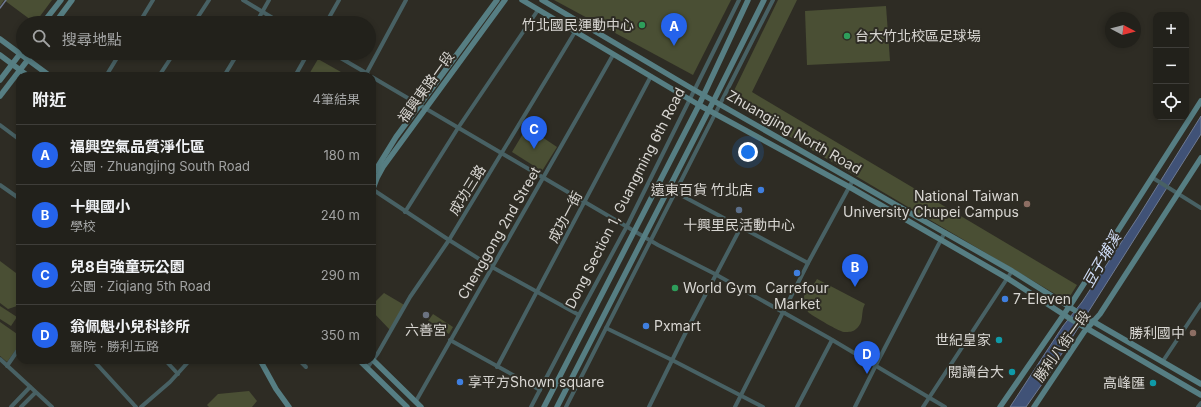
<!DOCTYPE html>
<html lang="zh-TW">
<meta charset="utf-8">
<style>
body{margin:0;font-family:Inter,"Noto Sans TC",sans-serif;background:#2e2e28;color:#f1f3f6}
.controls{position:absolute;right:12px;top:12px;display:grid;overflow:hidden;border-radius:8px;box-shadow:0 2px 6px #0003}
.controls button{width:36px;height:36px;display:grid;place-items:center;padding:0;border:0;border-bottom:1px solid #3f3e3a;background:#22211b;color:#f1f3f6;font:20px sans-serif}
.compass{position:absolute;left:1105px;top:12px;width:36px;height:36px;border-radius:50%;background:#22211b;box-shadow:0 2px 6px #0003;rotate:97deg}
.you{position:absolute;left:748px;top:152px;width:14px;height:14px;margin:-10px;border:3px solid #fff;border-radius:50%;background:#1a73e8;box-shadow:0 0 0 6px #1a73e833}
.badge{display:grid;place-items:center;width:26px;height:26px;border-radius:50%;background:#2563eb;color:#fff;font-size:13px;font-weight:700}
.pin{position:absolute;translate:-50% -33px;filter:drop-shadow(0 1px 2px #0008)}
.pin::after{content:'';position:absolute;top:21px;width:14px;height:12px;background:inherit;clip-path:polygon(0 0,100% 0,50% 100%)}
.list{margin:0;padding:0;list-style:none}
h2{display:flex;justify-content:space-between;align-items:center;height:52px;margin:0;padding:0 16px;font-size:17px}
h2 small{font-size:13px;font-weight:400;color:#a2a3a3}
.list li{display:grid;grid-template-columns:26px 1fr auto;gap:12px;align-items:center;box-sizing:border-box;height:60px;padding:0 16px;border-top:1px solid #3f3e3a}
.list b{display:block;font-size:15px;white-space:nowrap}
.list p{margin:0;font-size:13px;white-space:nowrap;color:#a2a3a3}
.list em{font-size:13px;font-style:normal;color:#a2a3a3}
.icon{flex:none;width:22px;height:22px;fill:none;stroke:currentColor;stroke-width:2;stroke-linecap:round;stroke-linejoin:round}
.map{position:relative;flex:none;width:1201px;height:407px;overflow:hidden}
.search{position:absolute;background:#22211b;box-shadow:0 2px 6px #0003;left:16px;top:16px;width:360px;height:44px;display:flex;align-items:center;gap:10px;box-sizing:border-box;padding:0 14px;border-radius:22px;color:#a2a3a3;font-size:15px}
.panel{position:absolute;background:#22211b;box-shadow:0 2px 6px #0003;left:16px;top:72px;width:360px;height:292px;border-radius:12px}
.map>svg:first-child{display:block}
</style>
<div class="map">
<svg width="1201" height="407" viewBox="0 0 1201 407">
<rect width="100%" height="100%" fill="#2e2c24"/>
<!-- green -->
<g fill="#4a4f34">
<path d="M0 0H52L35 23 4 0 0 6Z"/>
<path d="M554 0H731L693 75Z"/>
<path d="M778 0H797L752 92 1077 285 1067 301 729 101Z"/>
<path d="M886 6 890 61 807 65 805 11Z"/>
<path d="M318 59 348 76H308Z"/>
<path d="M527 127 557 147 542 171 512 152Z"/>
<path d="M0 261 20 276V305L8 309 0 303Z"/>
<path d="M817 279 865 304C860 313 865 322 856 329 853 332 849 332 844 332 838 331 815 317 809 313 807 311 805 308 804 305 801 291 812 289 817 279Z"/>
<path d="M384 293 406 306 391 331 372 311V305Z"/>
<path d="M0 306 17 317 11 326 0 319Z"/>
<path d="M433 314 453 327 449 334 428 321Z"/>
<path d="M0 322 20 336V344L7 362 0 356Z"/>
<path d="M249 391 257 401 252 407H209L207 405 218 394Z"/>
</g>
<!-- water -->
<path fill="#405277" stroke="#6e7a92" d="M1201 116V134L1047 377 1026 407H1010L1063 326 1082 302 1138 217Z"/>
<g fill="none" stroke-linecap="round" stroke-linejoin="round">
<!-- stream -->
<path stroke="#6e7a92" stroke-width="1.5" d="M0 8 6 0"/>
<!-- street -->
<g stroke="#486164" stroke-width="4">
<path d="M243 0 281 23"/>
<path d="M139 23 153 0"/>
<path d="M194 23 209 0"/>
<path d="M256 23 269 0"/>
<path d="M326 23 339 0"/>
<path d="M332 53 368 74"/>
<path d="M106 76 120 53"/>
<path d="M159 76 174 53"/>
<path d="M224 76 238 53"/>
<path d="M295 76 308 53"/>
<path d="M365 76 406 0"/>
<path d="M372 77 658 245 715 274 829 338 945 407"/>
<path d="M0 125 20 140"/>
<path d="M1153 178 1201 208"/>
<path d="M0 185 20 199"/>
<path d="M372 189 449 240 492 267 579 315"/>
<path d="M675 192 808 263"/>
<path d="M405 212 458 128 538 10"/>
<path d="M606 328 672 360 763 407"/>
<path d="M450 340 540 390"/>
<path d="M0 359 52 407"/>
<path d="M93 360 136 407"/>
<path d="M165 360 178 374"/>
<path d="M299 360 306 367"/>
<path d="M1163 361 1201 304"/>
<path d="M7 366 20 347"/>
<path d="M497 367 651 76"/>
<path d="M367 368 378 353 410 297 449 240 581 22"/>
<path d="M416 401 613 55"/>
<path d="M11 407 30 387"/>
<path d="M21 407 35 393"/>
<path d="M141 407 170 382 190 360"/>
<path d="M531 407 579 315 627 226 739 0"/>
<path d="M566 407 773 0"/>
<path d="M649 407 689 326 741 227"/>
<path d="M735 407 808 263 853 180"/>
<path d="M797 407 832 340"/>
<path d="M855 407 878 361 945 232"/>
<path d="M923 407 1012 271"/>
<path d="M1198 407 1201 403"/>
</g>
<!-- secondary -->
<g stroke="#567e83" stroke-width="5.5">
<path d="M522 0 699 105 853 189 1007 278 1069 318 1201 395"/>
<path d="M542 0 691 88 1012 271 1087 318 1201 384"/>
<path d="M43 23 61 0"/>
<path d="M55 23 72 0"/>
<path d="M0 39 50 76"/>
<path d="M0 55 28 76"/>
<path d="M0 80 23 50"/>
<path d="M0 96 33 53"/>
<path d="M372 176 396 137 497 0"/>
<path d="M372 191 377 178 383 167 505 0"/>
<path d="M372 359 421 407"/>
<path d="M260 360 276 389 289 407"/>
<path d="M359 360 407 407"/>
<path d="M544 407 699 105 748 0"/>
<path d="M557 407 714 100 764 0"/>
<path d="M1000 407 1071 304 1201 101"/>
<path d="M1034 407 1084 332 1100 314 1201 158"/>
</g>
</g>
<!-- markers -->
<g fill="#2e9e5b" stroke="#2e2c24" stroke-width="1.5">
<circle cx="642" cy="25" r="4"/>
<circle cx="847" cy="36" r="4"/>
<circle cx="675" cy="288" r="4"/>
</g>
<g fill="#3f7fe0" stroke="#2e2c24" stroke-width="1.5">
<circle cx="761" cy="190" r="4"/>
<circle cx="797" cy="273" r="4"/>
<circle cx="1005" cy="299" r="4"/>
<circle cx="646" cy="326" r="4"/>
<circle cx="460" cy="382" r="4"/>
</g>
<g fill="#8d6e63" stroke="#2e2c24" stroke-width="1.5">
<circle cx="1027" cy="204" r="4"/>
<circle cx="1193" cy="333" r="4"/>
</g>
<circle fill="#5c6f8a" stroke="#2e2c24" stroke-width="1.5" cx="739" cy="210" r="4"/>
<circle fill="#6b7280" stroke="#2e2c24" stroke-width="1.5" cx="426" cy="315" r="4"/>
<g fill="#0f9aa8" stroke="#2e2c24" stroke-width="1.5">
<circle cx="999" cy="340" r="4"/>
<circle cx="1012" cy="372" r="4"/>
<circle cx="1153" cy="383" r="4"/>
</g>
<g text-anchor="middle" stroke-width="4" stroke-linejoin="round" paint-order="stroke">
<!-- poi labels -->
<g font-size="14" fill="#d8d6d2" stroke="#2e2c24" text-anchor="end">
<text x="634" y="30">竹北國民運動中心</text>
<text x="855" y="41" text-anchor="start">台大竹北校區足球場</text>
<text x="753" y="195">遠東百貨 竹北店</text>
<text x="1019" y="201">National Taiwan<tspan x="1019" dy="16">University Chupei Campus</tspan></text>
<text x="739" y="230" text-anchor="middle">十興里民活動中心</text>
<text x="683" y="293" text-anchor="start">World Gym</text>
<text x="797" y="293" text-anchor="middle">Carrefour<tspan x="797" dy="16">Market</tspan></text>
<text x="1013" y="304" text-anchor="start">7-Eleven</text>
<text x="654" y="331" text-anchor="start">Pxmart</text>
<text x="426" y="335" text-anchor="middle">六善宮</text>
<text x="1185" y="338">勝利國中</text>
<text x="991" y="345">世紀皇家</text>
<text x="1004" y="377">閱讀台大</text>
<text x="468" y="387" text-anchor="start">享平方Shown square</text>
<text x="1145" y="388">高峰匯</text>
</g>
<!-- street labels -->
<g font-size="14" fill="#d8d6d2" stroke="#2e2c24">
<text transform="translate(426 87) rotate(-54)" y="5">福興東路一段</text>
<text transform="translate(794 132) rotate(30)" y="5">Zhuangjing North Road</text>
<text transform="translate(467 190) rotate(-58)" y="5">成功三路</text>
<text transform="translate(625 198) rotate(-63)" y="5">Dong Section 1, Guangming 6th Road</text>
<text transform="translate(565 217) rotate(-62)" y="5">成功一街</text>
<text transform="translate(499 233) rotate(-60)" y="5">Chenggong 2nd Street</text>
<text transform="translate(1062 346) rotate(-54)" y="5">勝利八街一段</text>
</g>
<!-- water labels -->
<g font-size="15" font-style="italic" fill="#d1def8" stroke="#2e2c24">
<text transform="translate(1102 260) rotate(-60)" y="5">豆子埔溪</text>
</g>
</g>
</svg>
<div class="controls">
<button>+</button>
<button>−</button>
<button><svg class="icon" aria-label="locate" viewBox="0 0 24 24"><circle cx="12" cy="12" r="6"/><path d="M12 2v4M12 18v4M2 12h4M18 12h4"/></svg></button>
</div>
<svg class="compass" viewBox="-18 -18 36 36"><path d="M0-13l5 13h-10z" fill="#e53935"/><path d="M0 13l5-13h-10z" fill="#a2a3a3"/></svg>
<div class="you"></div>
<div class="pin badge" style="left:674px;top:46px">A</div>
<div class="pin badge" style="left:855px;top:287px">B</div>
<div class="pin badge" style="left:534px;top:149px">C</div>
<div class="pin badge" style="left:867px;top:374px">D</div>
<div class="search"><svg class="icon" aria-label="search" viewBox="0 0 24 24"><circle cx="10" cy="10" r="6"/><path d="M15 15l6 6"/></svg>搜尋地點</div>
<section class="panel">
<h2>附近<small>4筆結果</small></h2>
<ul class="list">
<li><span class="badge">A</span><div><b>福興空氣品質淨化區</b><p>公園 · Zhuangjing South Road</p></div><em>180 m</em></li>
<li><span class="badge">B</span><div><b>十興國小</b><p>學校</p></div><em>240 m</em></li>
<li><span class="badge">C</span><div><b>兒8自強童玩公園</b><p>公園 · Ziqiang 5th Road</p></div><em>290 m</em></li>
<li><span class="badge">D</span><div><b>翁佩魁小兒科診所</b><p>醫院 · 勝利五路</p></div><em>350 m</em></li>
</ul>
</section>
</div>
